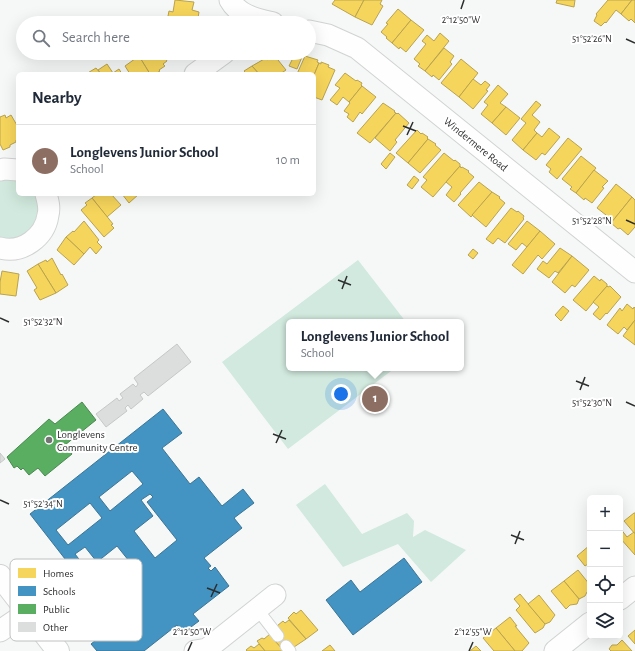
<!DOCTYPE html>
<meta charset="utf-8">
<style>
body{margin:0;font-family:"Alegreya Sans",sans-serif;background:#f2f2f3;color:#1f2937}
.controls{position:absolute;right:12px;bottom:12px;display:grid;overflow:hidden;border-radius:6px;box-shadow:0 4px 16px #0002}
.controls button{width:36px;height:36px;display:grid;place-items:center;padding:0;border:0;border-bottom:1px solid #e0e1e3;background:#fff;color:#1f2937;font:20px sans-serif}
.you{position:absolute;left:341px;top:394px;width:14px;height:14px;margin:-10px;border:3px solid #fff;border-radius:50%;background:#1a73e8;box-shadow:0 0 0 6px #1a73e833}
.badge{display:grid;place-items:center;width:26px;height:26px;border-radius:50%;background:#7c3aed;color:#fff;font-size:13px;font-weight:700}
.pin{position:absolute;translate:-50% -50%;border:2px solid #fff;box-shadow:0 1px 4px #0006}
.popup{position:absolute;left:286px;top:319px;width:178px;height:52px;box-sizing:border-box;display:grid;place-content:center;border-radius:6px;background:#fff;filter:drop-shadow(0 1px 3px #0005);font-size:13px;white-space:nowrap;color:#747a83}
.popup b{font-size:15px;color:#1f2937}
.popup::after{content:'';position:absolute;left:50%;top:100%;margin-left:-8px;border:8px solid transparent;border-top-color:#fff}
.list{margin:0;padding:0;list-style:none}
h2{display:flex;justify-content:space-between;align-items:center;height:52px;margin:0;padding:0 16px;font-size:17px}
h2 small{font-size:13px;font-weight:400;color:#747a83}
.list li{display:grid;grid-template-columns:26px 1fr auto;gap:12px;align-items:center;box-sizing:border-box;height:72px;padding:0 16px;border-top:1px solid #e0e1e3}
.list b{display:block;font-size:15px;white-space:nowrap}
.list p{margin:0;font-size:13px;white-space:nowrap;color:#747a83}
.list em{font-size:13px;font-style:normal;color:#747a83}
.icon{flex:none;width:22px;height:22px;fill:none;stroke:currentColor;stroke-width:2;stroke-linecap:round;stroke-linejoin:round}
.map{position:relative;flex:none;width:635px;height:651px;overflow:hidden}
.search{position:absolute;background:#fff;box-shadow:0 4px 16px #0002;left:16px;top:16px;width:300px;height:44px;display:flex;align-items:center;gap:10px;box-sizing:border-box;padding:0 14px;border-radius:22px;color:#747a83;font-size:15px}
.panel{position:absolute;background:#fff;box-shadow:0 4px 16px #0002;left:16px;top:72px;width:300px;height:124px;border-radius:6px}
.map>svg:first-child{display:block}
</style>
<div class="map">
<svg width="635" height="651" viewBox="0 0 635 651">
<rect width="100%" height="100%" fill="#f5f8f7"/>
<!-- green -->
<g fill="#d1e9de">
<path d="M0 179H18V194H37L41 206 37 226 22 238 0 239Z"/>
<path d="M358 260 406 322H289V368H395L288 449 222 362Z"/>
<path d="M325 484 362 534 407 513 414 521 413 537 425 530 466 550 431 582 398 544 343 567 296 505Z"/>
</g>
<!-- homes -->
<g fill="#f6d55c" stroke="#b9a34e">
<path d="M175 0 194 2 192 10 199 12 198 18H200L199 23H176L167 21 169 11 173 12Z"/>
<path d="M335 0H364L355 17 332 4Z"/>
<path d="M364 0H382L380 4 383 6 372 25 355 17Z"/>
<path d="M557 0H575L574 7 556 3Z"/>
<path d="M608 0H632L621 14 616 10 606 23 605 22 601 26 594 21 597 15 596 14Z"/>
<path d="M632 0H635V23L631 19 629 21 621 14Z"/>
<path d="M398 9 411 20 392 43 386 38 387 37 381 32 388 24 386 23Z"/>
<path d="M411 20 424 30 406 52 400 47 399 49 392 43Z"/>
<path d="M440 33 449 41 425 71 418 66 420 64 414 59 426 44 422 41 427 35 434 41Z"/>
<path d="M444 48 454 56 450 62 452 64 439 80 433 75 432 77 425 71Z"/>
<path d="M137 53H162L167 61 163 64 165 66 159 70 160 71 155 74H150Z"/>
<path d="M295 54 302 57 297 69 289 66Z"/>
<path d="M274 55 286 70 280 74H259L252 66 266 58 267 60Z"/>
<path d="M139 56 150 74H130L125 66Z"/>
<path d="M305 56 318 60 317 62 319 63 314 75 297 74Z"/>
<path d="M461 59 478 73 459 97 441 83Z"/>
<path d="M321 62 329 65 328 67 335 70 322 100 314 97V75L319 63 321 64Z"/>
<path d="M107 64 113 73 119 69 122 74H101L98 70Z"/>
<path d="M252 66 259 74H243L245 72 244 71Z"/>
<path d="M96 68 101 74H86Z"/>
<path d="M345 73 356 81 357 80 362 83 361 85 362 86 349 102 343 97 337 105 330 100 340 88 335 85Z"/>
<path d="M473 79 481 85 485 81 490 85 486 90 488 91 473 109 459 97Z"/>
<path d="M498 85 508 94 500 103 506 107 492 123 481 114 488 105 484 102Z"/>
<path d="M362 86 376 97 362 114 360 112 353 122 347 117 349 114 344 111 350 103 349 102Z"/>
<path d="M536 101 541 105 532 115 540 122 534 130 537 133 523 150 512 140 526 123 521 119Z"/>
<path d="M383 103 395 111 394 112 396 113 370 143 357 133Z"/>
<path d="M506 107 520 118 506 135 492 123Z"/>
<path d="M396 113 397 114 398 113 409 123 395 140 397 142 390 151 375 138Z"/>
<path d="M5 115 6 118 11 115 18 127V139L16 140V142L10 145V147L3 150 0 144V117Z"/>
<path d="M549 128 560 137 545 155 542 153 536 160 523 150 537 133 542 137Z"/>
<path d="M417 130 421 134 422 133 428 137 427 138 428 139 408 163 396 153Z"/>
<path d="M568 138 582 149 557 179 549 172 551 169 546 165Z"/>
<path d="M428 139 436 144 435 145 441 150 420 173 408 163Z"/>
<path d="M390 153 395 157 386 169 381 164Z"/>
<path d="M444 153 454 161 455 160 460 164V166L433 197 421 187 427 180 423 177Z"/>
<path d="M581 156 596 168 576 193 570 189 572 187 562 179Z"/>
<path d="M460 166 461 168 462 167 469 171 468 172 474 177 460 193 461 194 454 202 446 195 452 187 446 182Z"/>
<path d="M594 170 608 181 602 187 604 188 592 203 585 198 584 200 576 193Z"/>
<path d="M414 176 419 180 412 189 407 185Z"/>
<path d="M479 182 492 192 471 217 458 205Z"/>
<path d="M616 184 632 197 611 223 604 217 606 215 597 208Z"/>
<path d="M492 192 500 197 499 198 505 203 486 227 472 215Z"/>
<path d="M97 194H111L121 205 107 217 92 198Z"/>
<path d="M122 194H139L129 203Z"/>
<path d="M632 197 635 200V227L628 235 620 228 618 229 611 223Z"/>
<path d="M92 198 113 224 111 225 114 228 104 237 81 210 87 205 85 203Z"/>
<path d="M511 208 517 212 518 211 524 216 523 218 524 219 505 243 498 238 493 244 486 239Z"/>
<path d="M84 221 99 240 97 242 102 247 96 254 90 247 84 254 66 237 73 231 74 232Z"/>
<path d="M527 221 540 231 527 247 522 243 516 250 508 244Z"/>
<path d="M540 231 555 244 542 259 538 255 523 274 512 265Z"/>
<path d="M66 237 84 254 74 265 57 250Z"/>
<path d="M560 248 572 256 558 273 555 271 549 278 537 269 543 261 547 264Z"/>
<path d="M473 249 478 253 473 259 468 255Z"/>
<path d="M572 256 589 270 575 287 572 285 565 293 552 282Z"/>
<path d="M52 258 61 275 62 274 68 285 56 293 38 264 46 260 47 262Z"/>
<path d="M38 264 56 293 40 300 34 290 37 288 27 271Z"/>
<path d="M2 271 19 274 16 296 0 294V282Z"/>
<path d="M594 276 600 281 601 279 607 284V286L586 311 573 300Z"/>
<path d="M607 286 608 287 610 286 621 297 607 314 606 313 600 320 593 314 599 307 593 302Z"/>
<path d="M627 304 633 309 634 307 635 308V320L627 330 624 327 618 334 607 325 620 308 622 311Z"/>
<path d="M563 306 569 311 561 321 555 315Z"/>
<path d="M635 320V345L623 336Z"/>
<path d="M634 513H635V534L624 521Z"/>
<path d="M620 528 627 537 634 532 635 534V555L620 538Z"/>
<path d="M590 545V567L588 564 585 566 577 556Z"/>
<path d="M578 570 590 585V589L587 592 585 596 579 599 564 581Z"/>
<path d="M564 581 579 599 577 604 570 605 566 609 551 591Z"/>
<path d="M520 594 545 624 543 628 535 633 516 610 520 606 514 599Z"/>
<path d="M539 595 555 615 550 622 545 624 528 604Z"/>
<path d="M301 610 318 630 306 639 288 618 294 612 296 614Z"/>
<path d="M510 617 517 626H515L529 643 522 651H515L496 628Z"/>
<path d="M289 620 306 639 294 647 290 642 282 649 274 640 283 633 277 626 283 621 285 623Z"/>
<path d="M496 628 515 651H494L483 638Z"/>
<path d="M635 630V644L628 636Z"/>
<path d="M270 634 274 640 284 651H265L257 641 262 638 264 639Z"/>
<path d="M622 640 632 651H611L609 649 612 645H617Z"/>
<path d="M259 644 265 651H247L246 650 251 646 254 648Z"/>
<path d="M330 645 335 651H322Z"/>
<path d="M476 646 481 651H470Z"/>
</g>
<!-- schools -->
<g fill="#4393c3" stroke="#3c7596" fill-rule="evenodd">
<path d="M163 409 182 433 162 448 190 484 199 477 222 506 243 489 254 503 234 518 242 528 204 558 211 566 208 568 211 571 215 567 229 586 193 614 199 621 183 633 177 625 144 651H97L91 644 130 613 120 601 140 585 128 570 133 566 117 546 97 562 85 547 75 554 85 567 76 573 30 514ZM132 471 143 484 110 511 99 497ZM150 494 153 497 147 502 177 540 155 558 134 531 153 516 141 500ZM90 503 102 518 68 545 56 530Z"/>
<path d="M404 558 422 582 353 635 326 600 351 580 360 592Z"/>
</g>
<!-- public -->
<path fill="#5aae61" stroke="#4c8851" d="M82 402 96 420 65 445 72 454 45 476 38 468 29 475 23 468 21 470 17 466 14 468 7 457 49 419 55 424Z"/>
<!-- building -->
<g fill="#dcdede" stroke="#c6c8c8">
<path d="M177 344 191 362 148 396 144 392 140 395 143 399 131 409 128 405 125 408 127 411 106 427 96 414 117 398 119 401 123 398 120 394 133 384 136 387 138 384 134 378Z"/>
<path d="M0 453 5 459 0 463Z"/>
</g>
<g fill="none" stroke-linecap="round" stroke-linejoin="round">
<!-- service casing -->
<g stroke="#d1d3d2" stroke-width="13">
<g id="service">
<path d="M257 609 278 636"/>
<path d="M286 646 290 651"/>
</g>
</g>
<!-- minor casing -->
<g stroke="#d1d3d2" stroke-width="23">
<g id="minor">
<path d="M230 0C239 16 257 19 273 23"/>
<path d="M309 31 328 35 357 48 635 272"/>
<path d="M195 74 224 53"/>
<path d="M0 170 4 169 18 170"/>
<path d="M0 248C22 254 45 237 48 215 50 208 48 201 46 194"/>
<path d="M620 599 635 587"/>
<path d="M0 631 28 612"/>
<path d="M195 651 207 649 275 595"/>
<path d="M555 651 590 623"/>
</g>
</g>
<!-- tertiary casing -->
<g stroke="#d1d3d2" stroke-width="24">
<path id="tertiary" d="M0 576 58 651"/>
</g>
<!-- service -->
<use href="#service" stroke="#fefefe" stroke-width="11"/>
<!-- minor -->
<use href="#minor" stroke="#fefefe" stroke-width="21"/>
<!-- tertiary -->
<use href="#tertiary" stroke="#fefefe" stroke-width="22"/>
</g>
<!-- ticks -->
<path fill="none" stroke="#2c2e2d" stroke-width="1.5" d="M461 9 464 0M626 39 635 43M403 126 416 131M407 135 413 122M626 220 635 224M338 280 351 285M342 289 347 276M0 318 9 322M576 381 589 386M580 390 585 377M626 402 635 406M273 434 286 439M276 443 282 430M0 500 9 504M511 535 524 540M515 544 520 531M207 588 220 593M211 597 217 584M188 651 192 642M469 651 473 642"/>
<!-- markers -->
<circle fill="#727574" stroke="#fff" stroke-width="1.5" cx="49" cy="440" r="4"/>
<g text-anchor="middle" stroke-width="4" stroke-linejoin="round" paint-order="stroke">
<!-- street labels -->
<g font-size="11" fill="#2c2e2d" stroke="#fff">
<text transform="translate(476 144) rotate(39)" y="4">Windermere Road</text>
</g>
<!-- poi labels -->
<g font-size="11" fill="#2c2e2d" stroke="#fff" text-anchor="start">
<text x="57" y="438">Longlevens<tspan x="57" dy="13">Community Centre</tspan></text>
</g>
</g>
<!-- legend -->
<rect x="10" y="559" width="132" height="82" rx="6" fill="#fff" stroke="#c0c0c0" stroke-width="1"/>
<rect x="18" y="568" width="18" height="10" fill="#f6d55c"/>
<rect x="18" y="586" width="18" height="10" fill="#4393c3"/>
<rect x="18" y="604" width="18" height="10" fill="#5aae61"/>
<rect x="18" y="622" width="18" height="10" fill="#dcdede"/>
<g font-size="11" fill="#2c2e2d">
<text x="43" y="577">Homes</text>
<text x="43" y="595">Schools</text>
<text x="43" y="613">Public</text>
<text x="43" y="631">Other</text>
</g>
<g font-size="10" text-anchor="middle" fill="#2c2e2d" stroke="#fff" stroke-width="4" stroke-linejoin="round" paint-order="stroke">
<text x="461" y="23">2°12'50"W</text>
<text x="592" y="42">51°52'26"N</text>
<text x="592" y="224">51°52'28"N</text>
<text x="43" y="325">51°52'32"N</text>
<text x="592" y="406">51°52'30"N</text>
<text x="43" y="507">51°52'34"N</text>
<text x="192" y="635">2°12'50"W</text>
<text x="473" y="635">2°12'55"W</text>
</g>
</svg>
<div class="controls">
<button>+</button>
<button>−</button>
<button><svg class="icon" aria-label="locate" viewBox="0 0 24 24"><circle cx="12" cy="12" r="6"/><path d="M12 2v4M12 18v4M2 12h4M18 12h4"/></svg></button>
<button><svg class="icon" aria-label="layers" viewBox="0 0 24 24"><path d="M12 4l9 5-9 5-9-5zM3 14l9 5 9-5"/></svg></button>
</div>
<div class="you"></div>
<div class="pin badge" style="left:375px;top:399px;background:#8d6e63">1</div>
<div class="popup"><b>Longlevens Junior School</b>School</div>
<div class="search"><svg class="icon" aria-label="search" viewBox="0 0 24 24"><circle cx="10" cy="10" r="6"/><path d="M15 15l6 6"/></svg>Search here</div>
<section class="panel">
<h2>Nearby<small></small></h2>
<ul class="list">
<li><span class="badge" style="background:#8d6e63">1</span><div><b>Longlevens Junior School</b><p>School</p></div><em>10 m</em></li>
</ul>
</section>
</div>
